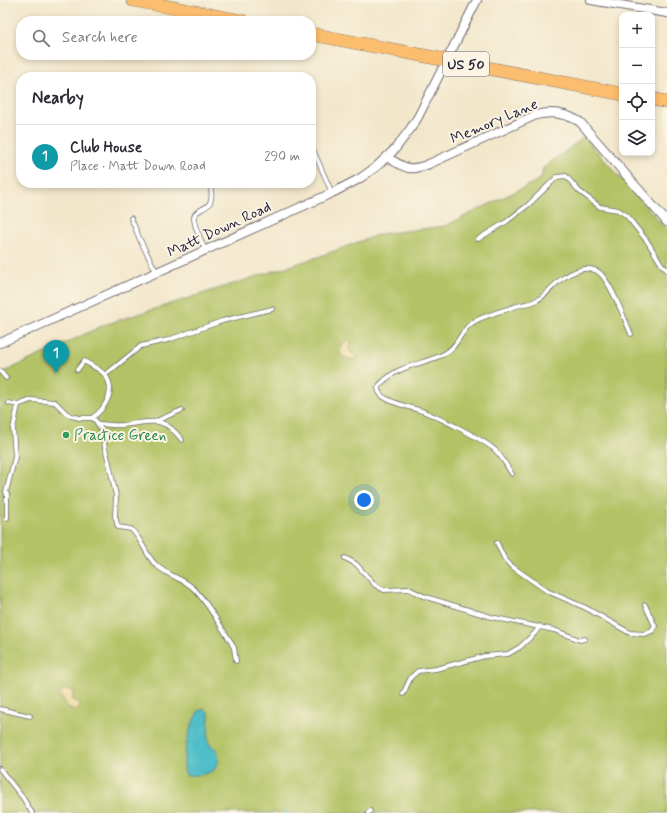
<!DOCTYPE html>
<meta charset="utf-8">
<style>
body{margin:0;font-family:Mynerve,sans-serif;background:#f7f7f7;color:#2b2b33}
.controls{position:absolute;right:12px;top:12px;display:grid;overflow:hidden;border-radius:8px;box-shadow:0 2px 6px #0003}
.controls button{width:36px;height:36px;display:grid;place-items:center;padding:0;border:0;border-bottom:1px solid #e1e1e2;background:#fff;color:#2b2b33;font:20px sans-serif}
.you{position:absolute;left:364px;top:500px;width:14px;height:14px;margin:-10px;border:3px solid #fff;border-radius:50%;background:#1a73e8;box-shadow:0 0 0 6px #1a73e833}
.badge{display:grid;place-items:center;width:26px;height:26px;border-radius:50%;background:#2563eb;color:#fff;font-size:13px;font-weight:700}
.pin{position:absolute;translate:-50% -33px;filter:drop-shadow(0 1px 2px #0008)}
.pin::after{content:'';position:absolute;top:21px;width:14px;height:12px;background:inherit;clip-path:polygon(0 0,100% 0,50% 100%)}
.list{margin:0;padding:0;list-style:none}
h2{display:flex;justify-content:space-between;align-items:center;height:52px;margin:0;padding:0 16px;font-size:17px}
h2 small{font-size:13px;font-weight:400;color:#7c7c81}
.list li{display:grid;grid-template-columns:26px 1fr auto;gap:12px;align-items:center;box-sizing:border-box;height:64px;padding:0 16px;border-top:1px solid #e1e1e2}
.list b{display:block;font-size:15px;white-space:nowrap}
.list p{margin:0;font-size:13px;white-space:nowrap;color:#7c7c81}
.list em{font-size:13px;font-style:normal;color:#7c7c81}
.icon{flex:none;width:22px;height:22px;fill:none;stroke:currentColor;stroke-width:2;stroke-linecap:round;stroke-linejoin:round}
.map{position:relative;flex:none;width:667px;height:813px;overflow:hidden}
.search{position:absolute;background:#fff;box-shadow:0 2px 6px #0003;left:16px;top:16px;width:300px;height:44px;display:flex;align-items:center;gap:10px;box-sizing:border-box;padding:0 14px;border-radius:16px;color:#7c7c81;font-size:15px}
.panel{position:absolute;background:#fff;box-shadow:0 2px 6px #0003;left:16px;top:72px;width:300px;height:116px;border-radius:16px}
.map>svg:first-child{display:block}
</style>
<div class="map">
<svg width="667" height="813" viewBox="0 0 667 813">
<rect width="100%" height="100%" fill="#fcf5e5"/>
<filter id="ink" filterUnits="userSpaceOnUse"><feTurbulence type="fractalNoise" baseFrequency=".025" numOctaves="2"/><feDisplacementMap in="SourceGraphic" scale="8" xChannelSelector="R" yChannelSelector="G"/><feConvolveMatrix kernelMatrix="1 2 1 2 8 2 1 2 1" color-interpolation-filters="sRGB"/></filter>
<filter id="wash" filterUnits="userSpaceOnUse"><feTurbulence type="fractalNoise" baseFrequency=".012" numOctaves="4" result="noise"/><feDisplacementMap in="SourceGraphic" scale="16" xChannelSelector="R" yChannelSelector="G"/><feGaussianBlur stdDeviation="0.9" result="paint"/><feColorMatrix in="noise" values="0 0 0 0 0 0 0 0 0 0 0 0 0 0 0 0 0 1.4 0 .05"/><feComposite in="paint" operator="in"/></filter>
<g filter="url(#wash)">
<rect width="100%" height="100%" fill="#f2e7cb"/>
<!-- green -->
<path fill="#b2c265" stroke="#6a7250" d="M584 137 667 230V813H0V374L104 325 318 257 380 234 445 226 541 179 543 168Z"/>
<!-- sand -->
<g fill="#eeda9e" stroke="#887e6c">
<path d="M349 340 351 343 349 350 356 357 354 360 343 357C337 351 341 346 345 341Z"/>
<path d="M66 689 72 690 74 692 72 700 79 702 80 706 77 710H71L67 706 60 693Z"/>
</g>
<!-- water -->
<path fill="#50bec8" stroke="#397082" d="M204 709 208 712 209 715 208 740 209 744 217 750C224 773 204 776 186 775 179 764 191 718 200 710Z"/>
<g fill="none" stroke-linecap="round" stroke-linejoin="round">
<!-- stream -->
<path stroke="#50bec8" stroke-width="2.5" d="M286 813 288 811"/>
</g>
</g>
<g filter="url(#ink)">
<g fill="none" stroke-linecap="round" stroke-linejoin="round">
<!-- service casing -->
<g stroke="#6b676d" stroke-width="5.5">
<g id="service">
<path d="M311 145 332 193"/>
<path d="M131 218 141 242 157 273"/>
<path d="M478 239 506 222 528 205 557 177 566 176 579 191 600 207 618 210 626 215 647 241 662 265 667 270"/>
<path d="M205 250C202 242 193 225 194 217 196 206 215 212 211 190"/>
<path d="M77 370 84 361C90 365 100 369 105 375 117 390 105 409 92 418"/>
<path d="M0 371 6 378"/>
<path d="M105 375 141 346 168 340 222 321 272 309"/>
<path d="M9 403 18 405 31 400 55 402 66 413 71 416 80 418H92L96 421 102 431 105 448 109 463 116 496 115 516 118 527 131 529C142 539 145 554 155 564 166 575 181 578 192 587 205 598 221 627 231 642L234 648 236 661"/>
<path d="M156 421 182 410"/>
<path d="M98 424C107 424 115 426 123 425 152 422 162 414 182 440"/>
<path d="M512 474C506 465 502 456 494 449 477 436 442 419 422 411 410 407 398 405 387 399 383 397 378 393 378 388 379 384 383 382 386 379 403 364 425 364 444 354 458 347 460 331 472 323 480 317 507 309 517 306 523 304 530 304 535 301 546 297 553 284 563 278 572 272 586 265 597 271 609 277 625 320 631 334"/>
<path d="M7 518V494L6 492 15 457 13 429 18 405"/>
<path d="M497 543 504 558 510 565 547 591 586 608 630 633 645 634 652 631 655 626 645 605"/>
<path d="M345 558 356 564 375 585 384 590 409 589 423 596 491 617 554 630 580 640 585 639"/>
<path d="M403 694 411 677 418 671 436 669 485 656 508 654 520 647 535 633 540 626"/>
<path d="M0 709 30 716"/>
<path d="M0 769 23 798 32 813"/>
<path d="M368 813 370 811"/>
</g>
</g>
<!-- minor casing -->
<g stroke="#6b676d" stroke-width="10">
<g id="minor">
<path d="M591 0 667 13"/>
<path d="M387 157C405 168 408 172 429 164L536 115C552 111 566 113 580 122L667 222"/>
<path d="M0 343 332 193 359 179 376 167 395 149 411 128 418 117 477 0"/>
</g>
</g>
<!-- trunk casing -->
<g stroke="#6b676d" stroke-width="14">
<g id="trunk">
<path d="M133 0 242 21"/>
<path d="M311 34 622 94"/>
<path d="M652 99 667 102"/>
</g>
</g>
<!-- service -->
<use href="#service" stroke="#fff" stroke-width="4"/>
<!-- minor -->
<use href="#minor" stroke="#fff" stroke-width="8"/>
<!-- trunk -->
<use href="#trunk" stroke="#fbbd6e" stroke-width="13"/>
</g>
</g>
<!-- markers -->
<circle fill="#2e9e5b" stroke="#fcf5e5" stroke-width="1.5" cx="66" cy="435" r="4"/>
<g text-anchor="middle" stroke-width="4" stroke-linejoin="round" paint-order="stroke">
<!-- shield labels -->
<rect fill="#fcf5e5" stroke="#63616e" stroke-width="1" x="443" y="52" width="46" height="24" rx="3"/>
<g font-size="14" font-weight="bold" fill="#22223b">
<text x="466" y="69">US 50</text>
</g>
<!-- street labels -->
<g font-size="15" fill="#22223b" stroke="#fcf5e5">
<text transform="translate(494 121) rotate(-23)" y="5">Memory Lane</text>
<text transform="translate(219 229) rotate(-25)" y="5">Matt Down Road</text>
</g>
<!-- leisure labels -->
<g font-size="15" fill="#27864d" stroke="#fcf5e5" text-anchor="start">
<text x="74" y="440">Practice Green</text>
</g>
</g>
</svg>
<div class="controls">
<button>+</button>
<button>−</button>
<button><svg class="icon" aria-label="locate" viewBox="0 0 24 24"><circle cx="12" cy="12" r="6"/><path d="M12 2v4M12 18v4M2 12h4M18 12h4"/></svg></button>
<button><svg class="icon" aria-label="layers" viewBox="0 0 24 24"><path d="M12 4l9 5-9 5-9-5zM3 14l9 5 9-5"/></svg></button>
</div>
<div class="you"></div>
<div class="pin badge" style="left:56px;top:373px;background:#0f9aa8">1</div>
<div class="search"><svg class="icon" aria-label="search" viewBox="0 0 24 24"><circle cx="10" cy="10" r="6"/><path d="M15 15l6 6"/></svg>Search here</div>
<section class="panel">
<h2>Nearby<small></small></h2>
<ul class="list">
<li><span class="badge" style="background:#0f9aa8">1</span><div><b>Club House</b><p>Place · Matt Down Road</p></div><em>290 m</em></li>
</ul>
</section>
</div>
